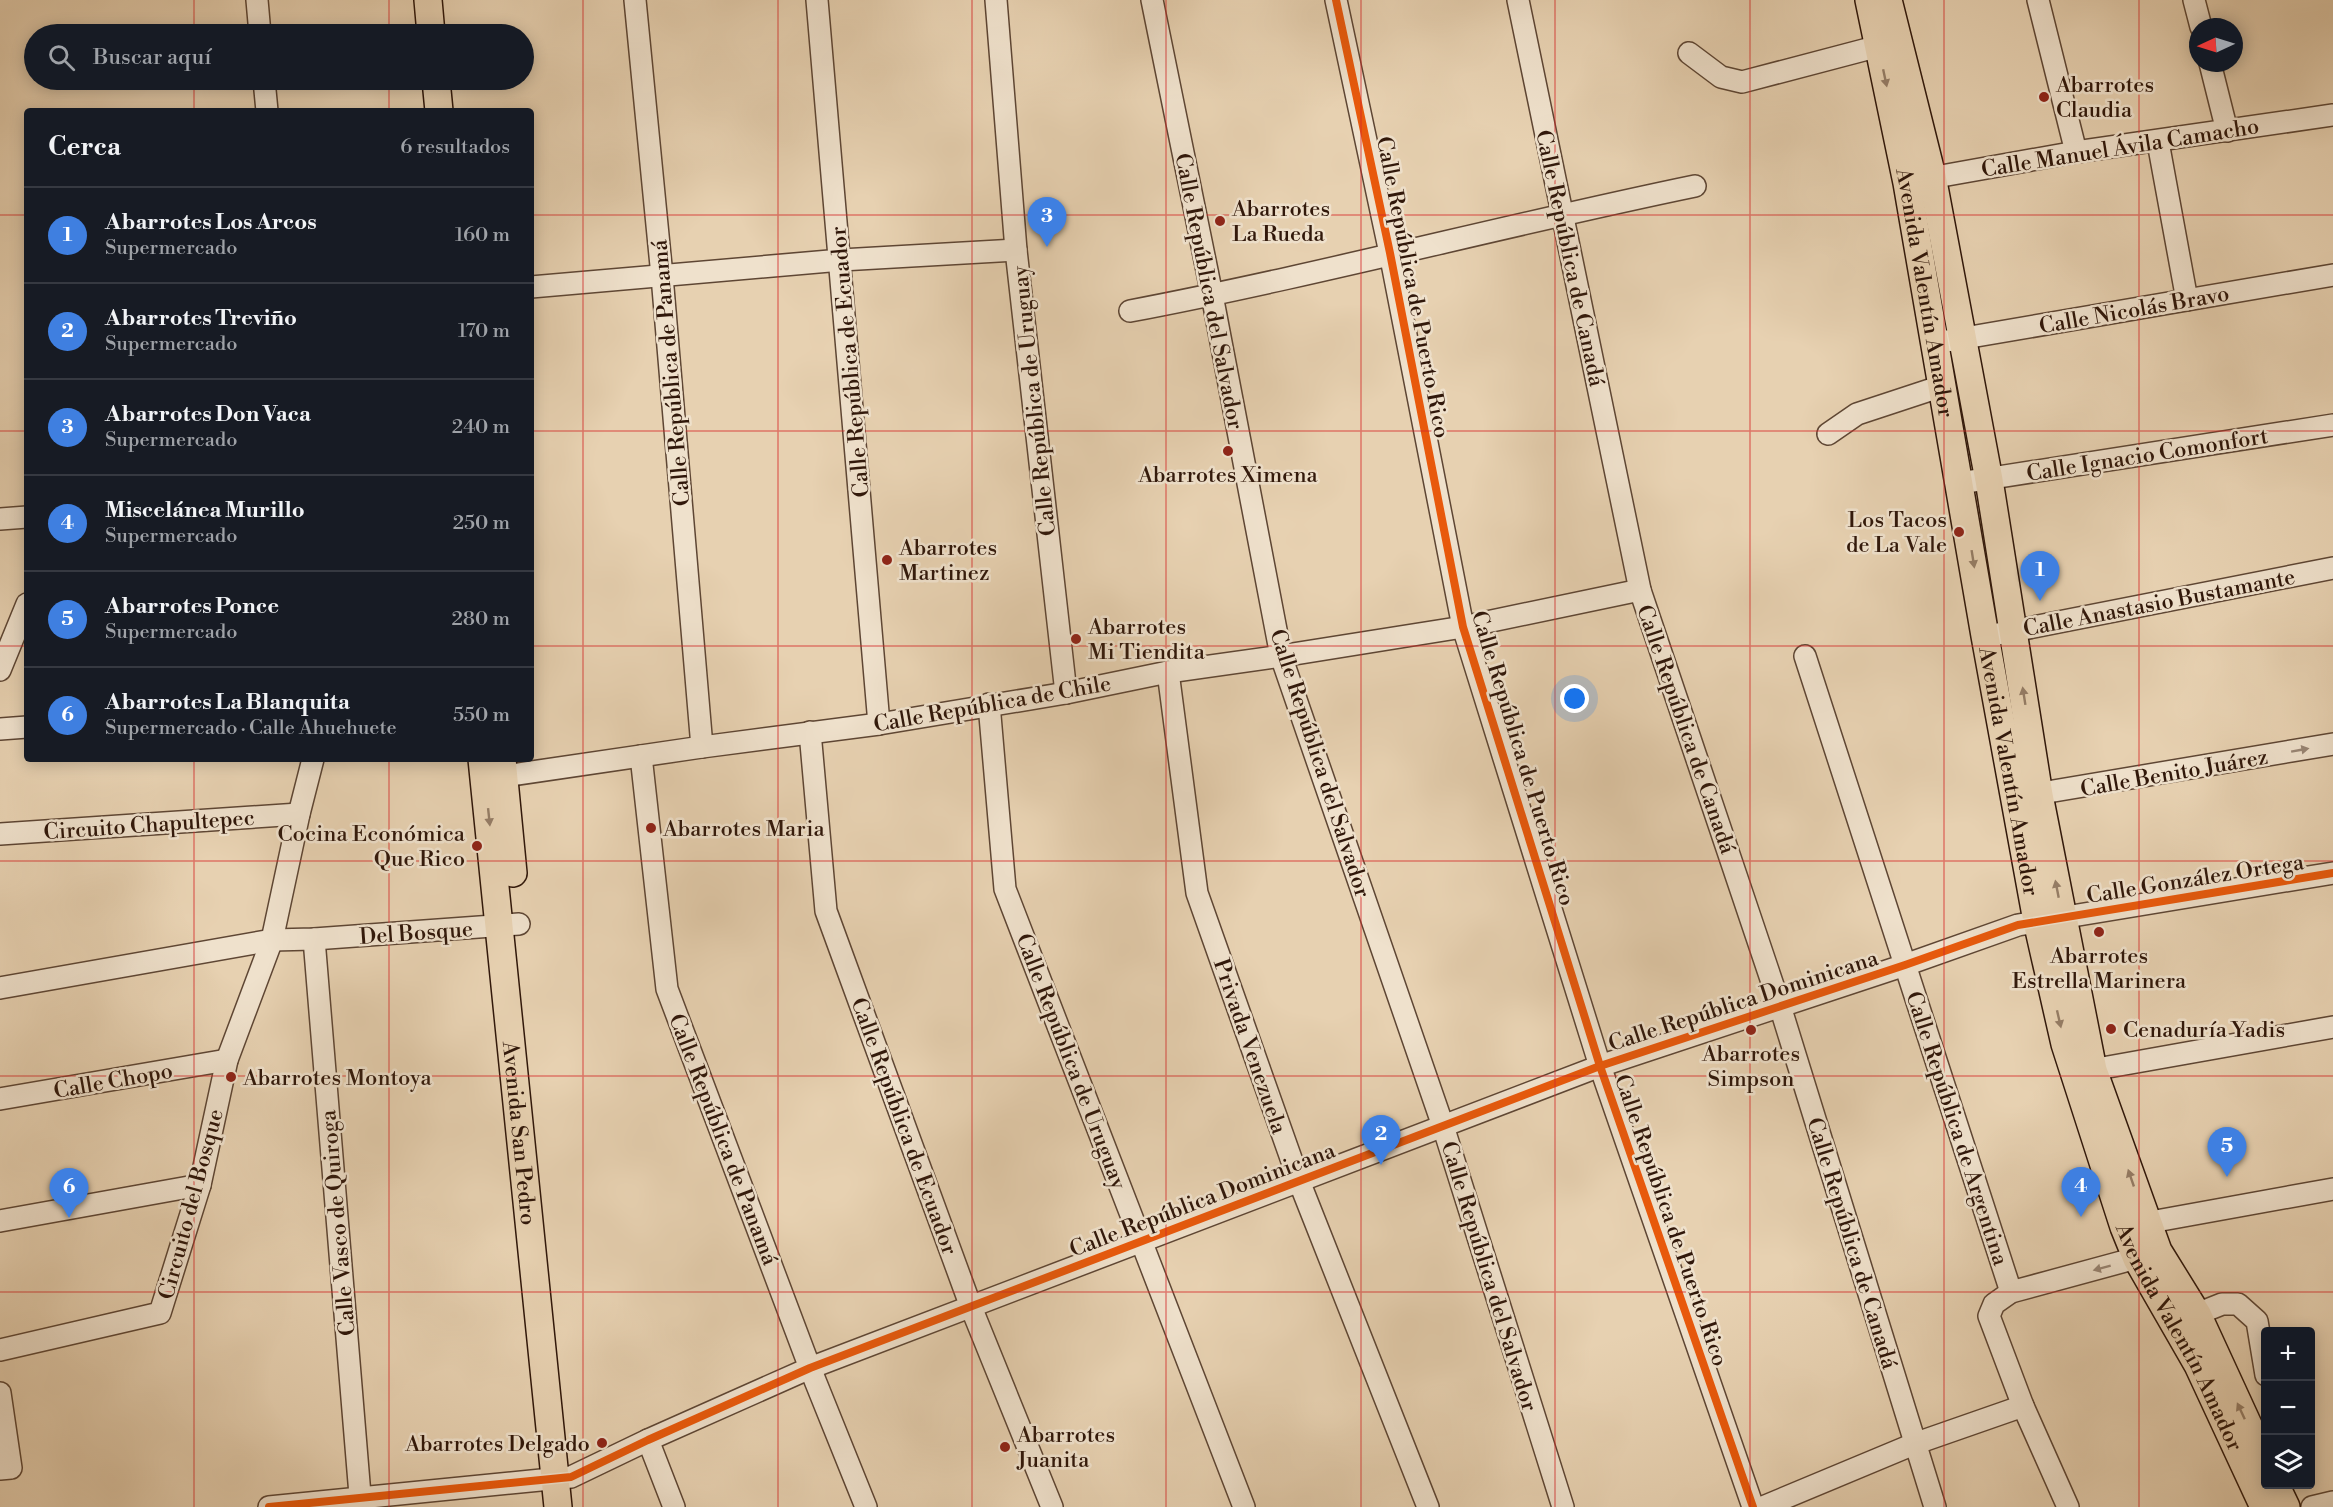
<!DOCTYPE html>
<html lang="es">
<meta charset="utf-8">
<style>
body{margin:0;font-family:"Libre Bodoni",serif;background:#20242c;color:#f1f3f6}
.controls{position:absolute;right:18px;bottom:18px;display:grid;overflow:hidden;border-radius:6px;box-shadow:0 3px 15px #0003}
.controls button{width:54px;height:54px;display:grid;place-items:center;padding:0;border:0;border-bottom:2px solid #363941;background:#171b24;color:#f1f3f6;font:30px sans-serif}
.compass{position:absolute;left:2189px;top:18px;width:54px;height:54px;border-radius:50%;background:#171b24;box-shadow:0 3px 15px #0003;rotate:266deg}
.you{position:absolute;left:1575px;top:699px;width:21px;height:21px;margin:-15px;border:4px solid #fff;border-radius:50%;background:#1a73e8;box-shadow:0 0 0 9px #1a73e833}
.badge{display:grid;place-items:center;width:39px;height:39px;border-radius:50%;background:#0f766e;color:#fff;font-size:20px;font-weight:700}
.pin{position:absolute;translate:-50% -50px;filter:drop-shadow(0 2px 3px #0008)}
.pin::after{content:'';position:absolute;top:32px;width:21px;height:18px;background:inherit;clip-path:polygon(0 0,100% 0,50% 100%)}
.list{margin:0;padding:0;list-style:none}
h2{display:flex;justify-content:space-between;align-items:center;height:78px;margin:0;padding:0 24px;font-size:26px}
h2 small{font-size:20px;font-weight:400;color:#9ea1a6}
.list li{display:grid;grid-template-columns:39px 1fr auto;gap:18px;align-items:center;box-sizing:border-box;height:96px;padding:0 24px;border-top:2px solid #363941}
.list b{display:block;font-size:22px;white-space:nowrap}
.list p{margin:0;font-size:20px;white-space:nowrap;color:#9ea1a6}
.list em{font-size:20px;font-style:normal;color:#9ea1a6}
.icon{flex:none;width:33px;height:33px;fill:none;stroke:currentColor;stroke-width:2;stroke-linecap:round;stroke-linejoin:round}
.map{position:relative;flex:none;width:2333px;height:1507px;overflow:hidden}
.search{position:absolute;background:#171b24;box-shadow:0 3px 15px #0003;left:24px;top:24px;width:510px;height:66px;display:flex;align-items:center;gap:15px;box-sizing:border-box;padding:0 21px;border-radius:33px;color:#9ea1a6;font-size:22px}
.panel{position:absolute;background:#171b24;box-shadow:0 3px 15px #0003;left:24px;top:108px;width:510px;height:654px;border-radius:6px}
.map>svg:first-child{display:block}
</style>
<div class="map">
<svg width="2333" height="1507" viewBox="0 0 2333 1507">
<rect width="100%" height="100%" fill="#e7d1b1"/>
<filter id="stains"><feTurbulence type="fractalNoise" baseFrequency=".00333" numOctaves="4"/><feColorMatrix values="0 0 0 0 .2 0 0 0 0 .09 0 0 0 0 .02 0 0 0 .5 -.17"/></filter>
<radialGradient id="worn" r=".72"><stop offset=".6" stop-color="#630" stop-opacity="0"/><stop offset="1" stop-color="#630" stop-opacity=".3"/></radialGradient>
<g fill="none" stroke-linecap="round" stroke-linejoin="round">
<!-- minor casing -->
<g stroke="#5e4634" stroke-width="24">
<g id="minor">
<path d="M257 0 260 34"/>
<path d="M635 0 662 276 702 747"/>
<path d="M817 0 879 724"/>
<path d="M996 0 1016 250 1066 693"/>
<path d="M1152 0 1212 295 1281 656 1443 1126 1563 1507"/>
<path d="M1336 0 1390 253 1463 627 1600 1066 1753 1507"/>
<path d="M1518 0 1640 590 1780 1006 1935 1507"/>
<path d="M2038 0 2076 152"/>
<path d="M2194 0 2201 27"/>
<path d="M1689 53 1721 77 1742 82 1879 46"/>
<path d="M2210 63 2227 131"/>
<path d="M264 80 267 111"/>
<path d="M2158 142 2187 300"/>
<path d="M1919 180 2076 152 2333 115"/>
<path d="M531 287 841 260 1016 250"/>
<path d="M1130 311C1319 275 1506 225 1695 186"/>
<path d="M1947 341 2333 275"/>
<path d="M1828 434 1857 414 1942 386"/>
<path d="M1960 483 2333 425"/>
<path d="M0 519 27 517"/>
<path d="M1998 634 2333 568"/>
<path d="M1805 656 2011 1292"/>
<path d="M0 670 27 604"/>
<path d="M1168 672 1197 893 1299 1181 1428 1507"/>
<path d="M989 704 1005 889 1244 1507"/>
<path d="M0 729 27 727"/>
<path d="M810 732 826 911 971 1307 1052 1507"/>
<path d="M641 756 667 989 810 1368 866 1507"/>
<path d="M491 778 702 747 879 724 1066 693 1168 672 1281 656 1463 627 1640 590"/>
<path d="M2024 796 2333 744"/>
<path d="M0 834 299 814"/>
<path d="M314 939 361 1507"/>
<path d="M0 988 272 940 314 939 519 924"/>
<path d="M2080 1072 2333 1027"/>
<path d="M0 1099 227 1060"/>
<path d="M0 1221 200 1185"/>
<path d="M2134 1225 2333 1189"/>
<path d="M2197 1314 2222 1304H2238L2257 1321 2266 1375"/>
<path d="M0 1350 160 1313 200 1185 227 1060 272 940 299 814 313 759"/>
<path d="M0 1393 11 1468 0 1469"/>
<path d="M648 1440 674 1507"/>
<path d="M269 1507 571 1477 648 1440 810 1368 1600 1066 1905 965 2018 925 2333 873"/>
<path d="M1763 1507 1914 1444 2023 1406"/>
<path d="M2068 1507 2023 1406 1989 1316 1994 1304 2011 1292 2151 1254"/>
<path d="M2312 1507 2333 1502"/>
</g>
</g>
<!-- major casing -->
<g stroke="#30170a" stroke-width="30">
<g id="major">
<path d="M428 0 431 34"/>
<path id="s1" d="M1869 0 1907 183 1985 636 2037 921 2065 1044 2124 1227 2137 1259 2198 1365 2264 1507"/>
<path d="M1888 0 1932 176 1989 480 2039 795 2093 1070 2158 1251 2197 1314 2266 1464"/>
<path d="M436 80 439 111"/>
<path id="s2" d="M482 759 558 1507"/>
<path d="M502 759 513 873"/>
<path d="M2275 1484 2286 1507"/>
</g>
</g>
<!-- minor -->
<use href="#minor" stroke="#efe1cc" stroke-width="21"/>
<!-- major -->
<use href="#major" stroke="#e7d1b1" stroke-width="27"/>
<!-- cycleway casing -->
<g stroke="#efe1cc" stroke-width="11">
<g id="cycleway">
<path d="M1336 0 1390 253 1463 627 1600 1066 1753 1507"/>
<path d="M269 1507 571 1477 648 1440 810 1368 1600 1066 1905 965 2018 925 2333 873"/>
</g>
</g>
<!-- cycleway -->
<use href="#cycleway" stroke="#e8590c" stroke-width="8"/>
</g>
<!-- one-way arrows -->
<defs><path id="oneway-solid" d="M-6-.8H1V-3.2L6.5 0L1 3.2V.8H-6Z" transform="scale(1.5)"/></defs>
<g fill="#957d66">
<use href="#oneway-solid" transform="translate(1885 78) rotate(78)"/>
<use href="#oneway-solid" transform="translate(1973 559) rotate(81)"/>
<use href="#oneway-solid" transform="translate(2024 696) rotate(-99)"/>
<use href="#oneway-solid" transform="translate(489 817) rotate(84)"/>
<use href="#oneway-solid" transform="translate(2057 889) rotate(-101)"/>
<use href="#oneway-solid" transform="translate(2059 1019) rotate(77)"/>
<use href="#oneway-solid" transform="translate(2131 1178) rotate(-109)"/>
<use href="#oneway-solid" transform="translate(2241 1411) rotate(-115)"/>
</g>
<g fill="#998675">
<use href="#oneway-solid" transform="translate(2300 750) rotate(-10)"/>
<use href="#oneway-solid" transform="translate(2102 1268) rotate(165)"/>
</g>
<!-- grid -->
<path fill="none" stroke="#d62828" stroke-width="1.5" stroke-opacity="0.55" d="M194 0V34M389 0V34M583 0V1507M778 0V1507M972 0V1507M1166 0V1507M1361 0V1507M1555 0V1507M1750 0V1507M1944 0V1507M2139 0V1507M194 80V111M389 80V111M0 215H27M531 215H2333M0 431H27M531 431H2333M0 646H27M531 646H2333M194 759V1507M389 759V1507M0 861H2333M0 1076H2333M0 1292H2333"/>
<!-- markers -->
<g fill="#8f2418" stroke="#efe1cc" stroke-width="2">
<circle cx="2044" cy="97" r="6"/>
<circle cx="1220" cy="221" r="6"/>
<circle cx="1228" cy="451" r="6"/>
<circle cx="1959" cy="532" r="6"/>
<circle cx="887" cy="560" r="6"/>
<circle cx="1076" cy="639" r="6"/>
<circle cx="651" cy="828" r="6"/>
<circle cx="477" cy="846" r="6"/>
<circle cx="2099" cy="932" r="6"/>
<circle cx="2111" cy="1029" r="6"/>
<circle cx="1751" cy="1030" r="6"/>
<circle cx="231" cy="1077" r="6"/>
<circle cx="602" cy="1443" r="6"/>
<circle cx="1005" cy="1447" r="6"/>
</g>
<g text-anchor="middle" stroke-width="5" stroke-linejoin="round" paint-order="stroke">
<!-- poi labels -->
<g font-size="22" fill="#30170a" stroke="#efe1cc" text-anchor="start">
<text x="2056" y="92">Abarrotes<tspan x="2056" dy="25">Claudia</tspan></text>
<text x="1232" y="216">Abarrotes<tspan x="1232" dy="25">La Rueda</tspan></text>
<text x="1228" y="482" text-anchor="middle">Abarrotes Ximena</text>
<text x="1947" y="527" text-anchor="end">Los Tacos<tspan x="1947" dy="25">de La Vale</tspan></text>
<text x="899" y="555">Abarrotes<tspan x="899" dy="25">Martinez</tspan></text>
<text x="1088" y="634">Abarrotes<tspan x="1088" dy="25">Mi Tiendita</tspan></text>
<text x="663" y="836">Abarrotes Maria</text>
<text x="465" y="841" text-anchor="end">Cocina Económica<tspan x="465" dy="25">Que Rico</tspan></text>
<text x="2099" y="963" text-anchor="middle">Abarrotes<tspan x="2099" dy="25">Estrella Marinera</tspan></text>
<text x="2123" y="1037">Cenaduría Yadis</text>
<text x="1751" y="1061" text-anchor="middle">Abarrotes<tspan x="1751" dy="25">Simpson</tspan></text>
<text x="243" y="1085">Abarrotes Montoya</text>
<text x="1017" y="1442">Abarrotes<tspan x="1017" dy="25">Juanita</tspan></text>
<text x="590" y="1451" text-anchor="end">Abarrotes Delgado</text>
</g>
<!-- street labels -->
<g font-size="22" fill="#30170a" stroke="#efe1cc">
<text transform="translate(2120 147) rotate(-9)" y="8">Calle Manuel Ávila Camacho</text>
<text transform="translate(1571 258) rotate(78)" y="8">Calle República de Canadá</text>
<text transform="translate(1414 287) rotate(79)" y="8">Calle República de Puerto Rico</text>
<text transform="translate(1210 291) rotate(79)" y="8">Calle República del Salvador</text>
<text dy="8" stroke="none"><textPath href="#s1" startOffset="298">Avenida Valentín Amador</textPath></text>
<text transform="translate(2134 309) rotate(-10)" y="8">Calle Nicolás Bravo</text>
<text transform="translate(849 362) rotate(-95)" y="8">Calle República de Ecuador</text>
<text transform="translate(670 373) rotate(-95)" y="8">Calle República de Panamá</text>
<text transform="translate(1033 401) rotate(-96)" y="8">Calle República de Uruguay</text>
<text transform="translate(2147 454) rotate(-9)" y="8">Calle Ignacio Comonfort</text>
<text transform="translate(2159 602) rotate(-11)" y="8">Calle Anastasio Bustamante</text>
<text transform="translate(992 703) rotate(-10)" y="8">Calle República de Chile</text>
<text transform="translate(1687 729) rotate(71)" y="8">Calle República de Canadá</text>
<text transform="translate(1524 758) rotate(73)" y="8">Calle República de Puerto Rico</text>
<text transform="translate(1321 763) rotate(72)" y="8">Calle República del Salvador</text>
<text dy="8" stroke="none"><textPath href="#s1" startOffset="784">Avenida Valentín Amador</textPath></text>
<text transform="translate(2174 772) rotate(-10)" y="8">Calle Benito Juárez</text>
<text transform="translate(149 824) rotate(-4)" y="8">Circuito Chapultepec</text>
<text transform="translate(2195 878) rotate(-9)" y="8">Calle González Ortega</text>
<text transform="translate(416 932) rotate(-4)" y="8">Del Bosque</text>
<text transform="translate(1743 1000) rotate(-18)" y="8">Calle República Dominicana</text>
<text transform="translate(1251 1046) rotate(71)" y="8">Privada Venezuela</text>
<text transform="translate(1072 1061) rotate(69)" y="8">Calle República de Uruguay</text>
<text transform="translate(113 1080) rotate(-10)" y="8">Calle Chopo</text>
<text transform="translate(905 1126) rotate(70)" y="8">Calle República de Ecuador</text>
<text transform="translate(1958 1128) rotate(72)" y="8">Calle República de Argentina</text>
<text dy="8" stroke="none"><textPath href="#s2" startOffset="376">Avenida San Pedro</textPath></text>
<text transform="translate(724 1139) rotate(69)" y="8">Calle República de Panamá</text>
<text transform="translate(1202 1199) rotate(-21)" y="8">Calle República Dominicana</text>
<text transform="translate(190 1204) rotate(-75)" y="8">Circuito del Bosque</text>
<text transform="translate(1672 1220) rotate(71)" y="8">Calle República de Puerto Rico</text>
<text transform="translate(337 1223) rotate(-95)" y="8">Calle Vasco de Quiroga</text>
<text transform="translate(1853 1243) rotate(73)" y="8">Calle República de Canadá</text>
<text transform="translate(1490 1276) rotate(73)" y="8">Calle República del Salvador</text>
<text dy="8" stroke="none"><textPath href="#s1" startOffset="1378">Avenida Valentín Amador</textPath></text>
</g>
</g>
<rect width="100%" height="100%" filter="url(#stains)"/>
<rect width="100%" height="100%" fill="url(#worn)"/>
</svg>
<div class="controls">
<button>+</button>
<button>−</button>
<button><svg class="icon" aria-label="layers" viewBox="0 0 24 24"><path d="M12 4l9 5-9 5-9-5zM3 14l9 5 9-5"/></svg></button>
</div>
<svg class="compass" viewBox="-18 -18 36 36"><path d="M0-13l5 13h-10z" fill="#e53935"/><path d="M0 13l5-13h-10z" fill="#9ea1a6"/></svg>
<div class="you"></div>
<div class="pin badge" style="left:2040px;top:601px;background:#3f7fe0">1</div>
<div class="pin badge" style="left:1381px;top:1165px;background:#3f7fe0">2</div>
<div class="pin badge" style="left:1047px;top:247px;background:#3f7fe0">3</div>
<div class="pin badge" style="left:2081px;top:1217px;background:#3f7fe0">4</div>
<div class="pin badge" style="left:2227px;top:1177px;background:#3f7fe0">5</div>
<div class="pin badge" style="left:69px;top:1218px;background:#3f7fe0">6</div>
<div class="search"><svg class="icon" aria-label="search" viewBox="0 0 24 24"><circle cx="10" cy="10" r="6"/><path d="M15 15l6 6"/></svg>Buscar aquí</div>
<section class="panel">
<h2>Cerca<small>6 resultados</small></h2>
<ul class="list">
<li><span class="badge" style="background:#3f7fe0">1</span><div><b>Abarrotes Los Arcos</b><p>Supermercado</p></div><em>160 m</em></li>
<li><span class="badge" style="background:#3f7fe0">2</span><div><b>Abarrotes Treviño</b><p>Supermercado</p></div><em>170 m</em></li>
<li><span class="badge" style="background:#3f7fe0">3</span><div><b>Abarrotes Don Vaca</b><p>Supermercado</p></div><em>240 m</em></li>
<li><span class="badge" style="background:#3f7fe0">4</span><div><b>Miscelánea Murillo</b><p>Supermercado</p></div><em>250 m</em></li>
<li><span class="badge" style="background:#3f7fe0">5</span><div><b>Abarrotes Ponce</b><p>Supermercado</p></div><em>280 m</em></li>
<li><span class="badge" style="background:#3f7fe0">6</span><div><b>Abarrotes La Blanquita</b><p>Supermercado · Calle Ahuehuete</p></div><em>550 m</em></li>
</ul>
</section>
</div>
